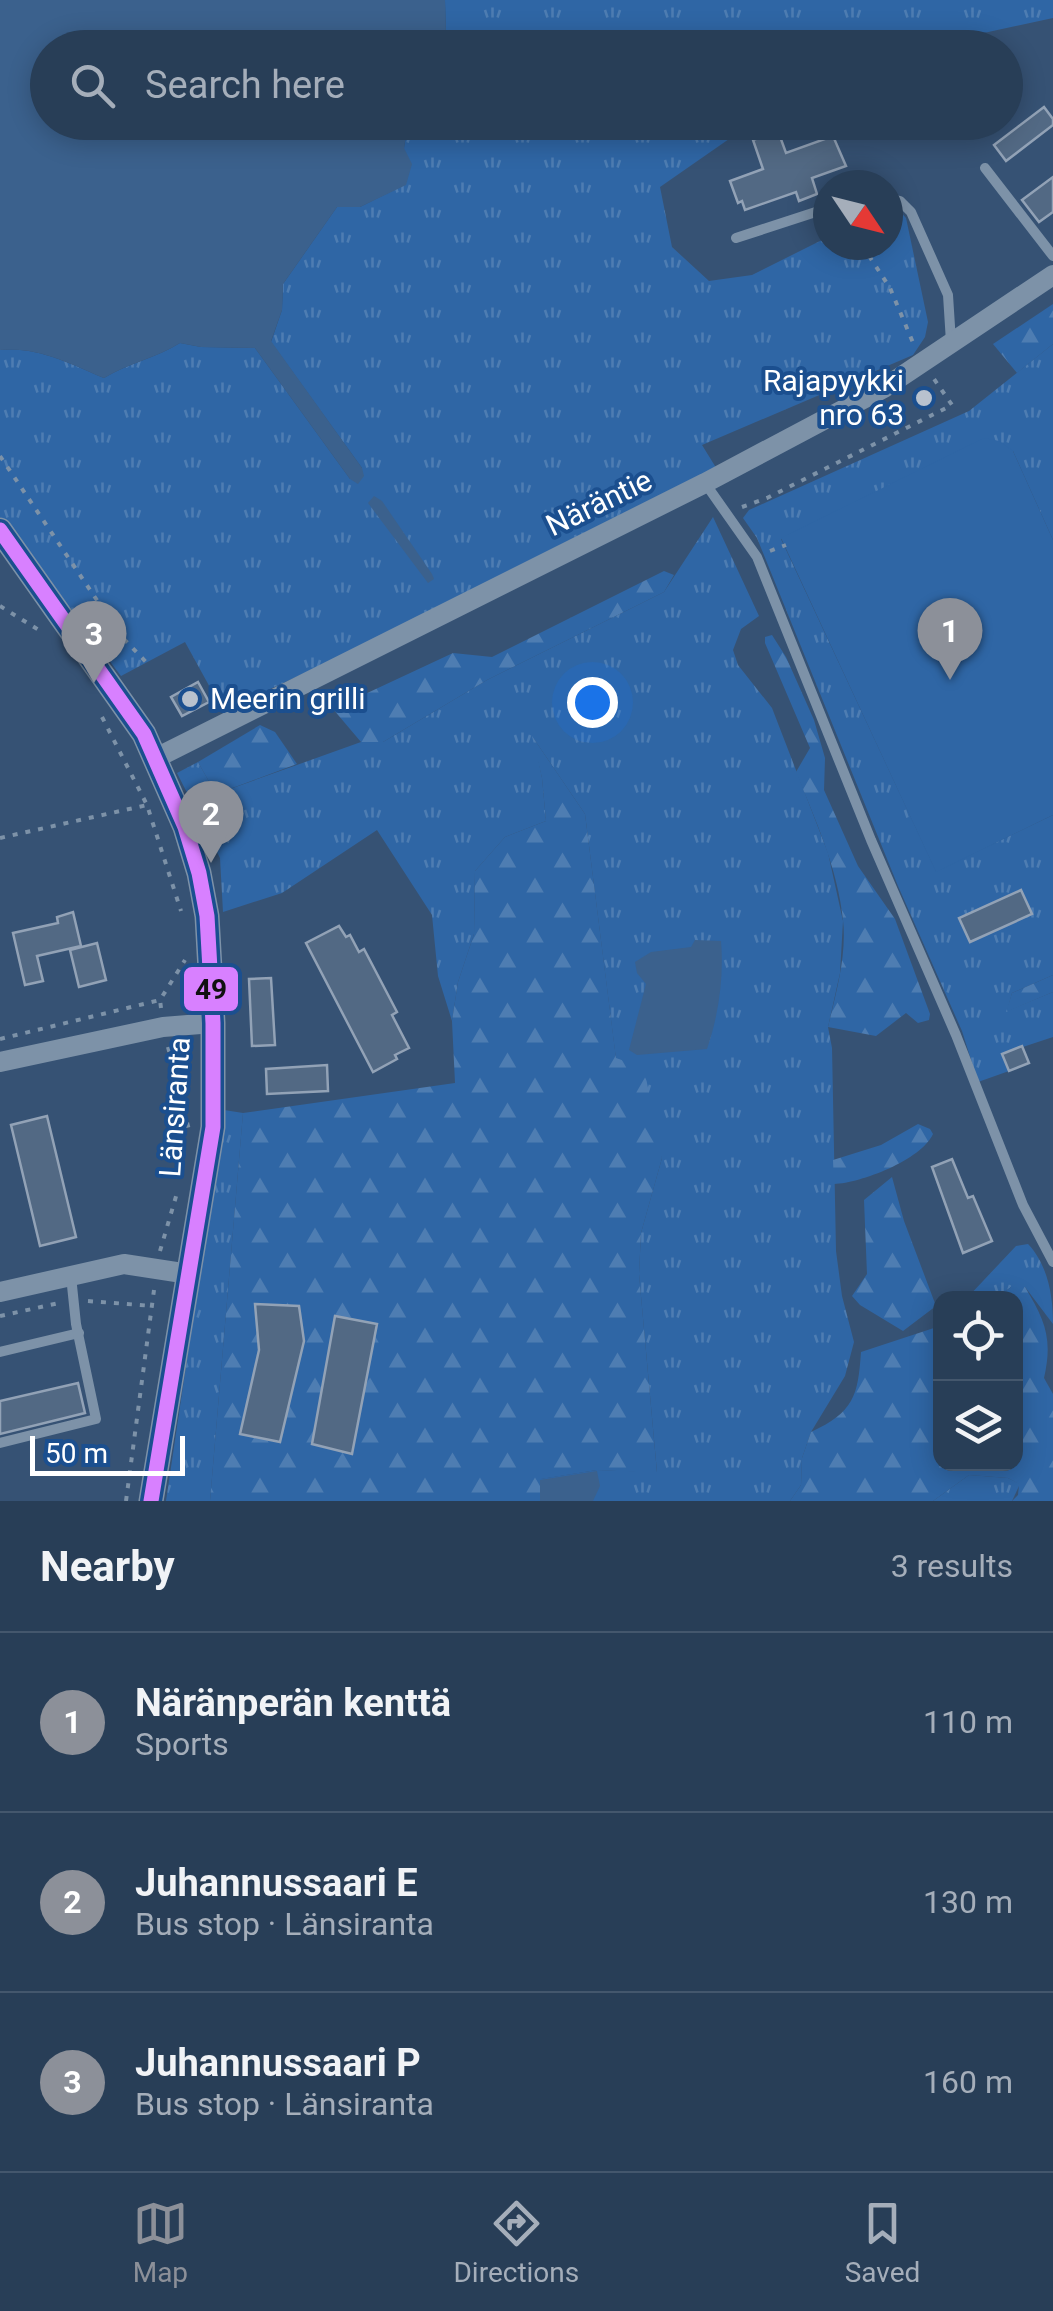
<!DOCTYPE html>
<meta charset="utf-8">
<style>
body{margin:0;font-family:Roboto,sans-serif;background:#30455d;color:#f1f3f6}
.controls{position:absolute;right:30px;bottom:30px;display:grid;overflow:hidden;border-radius:20px;box-shadow:0 5px 25px #0003}
.controls button{width:90px;height:90px;display:grid;place-items:center;padding:0;border:0;border-bottom:2px solid #44576d;background:#283e57;color:#f1f3f6;font:50px sans-serif}
.compass{position:absolute;left:813px;top:170px;width:90px;height:90px;border-radius:50%;background:#283e57;box-shadow:0 5px 25px #0003;rotate:125deg}
.scale{position:absolute;left:30px;bottom:25px;width:155px;box-sizing:border-box;padding-left:10px;border:5px solid #fff;border-top:0;font-size:28px;line-height:35px;white-space:nowrap;color:#fff;-webkit-text-stroke:8px #1b4f8f;paint-order:stroke}
.you{position:absolute;left:592px;top:702px;width:35px;height:35px;margin:-25px;border:8px solid #fff;border-radius:50%;background:#1a73e8;box-shadow:0 0 0 15px #1a73e833}
.badge{display:grid;place-items:center;width:65px;height:65px;border-radius:50%;background:#8c9099;color:#fff;font-size:32px;font-weight:700}
.pin{position:absolute;translate:-50% -82px;filter:drop-shadow(0 2px 5px #0008)}
.pin::after{content:'';position:absolute;top:52px;width:35px;height:30px;background:inherit;clip-path:polygon(0 0,100% 0,50% 100%)}
.list{margin:0;padding:0;list-style:none}
h2{display:flex;justify-content:space-between;align-items:center;height:130px;margin:0;padding:0 40px;font-size:42px}
h2 small{font-size:32px;font-weight:400;color:#a5aeba}
.list li{display:grid;grid-template-columns:65px 1fr auto;gap:30px;align-items:center;box-sizing:border-box;height:180px;padding:0 40px;border-top:2px solid #44576d}
.list b{display:block;font-size:38px;white-space:nowrap}
.list p{margin:0;font-size:32px;white-space:nowrap;color:#a5aeba}
.list em{font-size:32px;font-style:normal;color:#a5aeba}
.icon{flex:none;width:55px;height:55px;fill:none;stroke:currentColor;stroke-width:2;stroke-linecap:round;stroke-linejoin:round}
.map{position:relative;flex:none;width:1053px;height:1501px;overflow:hidden}
.search{position:absolute;background:#283e57;box-shadow:0 5px 25px #0003;left:30px;right:30px;top:30px;height:110px;display:flex;align-items:center;gap:25px;box-sizing:border-box;padding:0 35px;border-radius:55px;color:#a5aeba;font-size:38px}
.sheet{height:670px;background:#283e57}
nav{display:flex;justify-content:space-around;align-items:center;box-sizing:border-box;height:140px;border-top:2px solid #44576d;background:#283e57;font-size:28px;color:#a5aeba}
nav a{display:grid;justify-items:center;gap:5px}
nav .on{color:#8c9099}
.map>svg:first-child{display:block}
</style>
<div class="map">
<svg width="1053" height="1501" viewBox="0 0 1053 1501">
<defs>
<pattern id="grass-tufts" width="24" height="20" patternUnits="userSpaceOnUse" patternTransform="scale(2.5)"><rect width="24" height="20" fill="#2f66a5"/><path d="M3 7l-1-3M5 7V3M7 7l1-3M15 17l-1-3M17 17v-4M19 17l1-3" fill="none" stroke="#4e7db2"/></pattern>
<pattern id="forest-firs" width="22" height="20" patternUnits="userSpaceOnUse" patternTransform="scale(2.5)"><rect width="22" height="20" fill="#2f66a5"/><path d="M5 1l3.5 6h-7zM16 11l3.5 6h-7z" fill="#4e7db2"/></pattern>
</defs>
<rect width="100%" height="100%" fill="#365274"/>
<!-- grass -->
<g fill="url(#grass-tufts)">
<path d="M445 0H1053V18L915 48H454L446 35Z"/>
<path d="M408 123H752L660 187 672 247 709 281 752 275 828 237V245H888V207H896L906 218 928 322 925 337 913 355 702 445 723 479 223 711 185 642 121 676 0 517V350C37 346 71 364 104 378 129 363 156 358 180 343L201 347 255 348 350 479 362 468 271 342 282 310 283 284 337 207H360L406 184 404 148Z"/>
<path d="M1053 344V540L1013 451 781 539 936 871 1053 815V975L1012 993 1007 1011 1053 992V1037L1002 1054 1009 1071 978 1082 962 1031 898 886 757 538 743 518 749 510 969 411Z"/>
<path d="M713 517 759 616 741 629 733 650 738 665 772 708 828 853 843 921 840 973 828 1027 832 1048 836 1251 842 1296 854 1342 845 1376 811 1432 802 1458 801 1485 790 1501H540V1479L597 1470 657 1472 639 1274 641 1233 662 1158 616 1059 585 814 534 739 542 778 546 821 505 837 475 871 474 934 458 982 452 1021 438 976 432 915 377 830 282 893 223 912 220 858 177 773 198 762 216 794 361 742H383L487 680 664 592Z"/>
<path d="M224 1110 243 1113 210 1501H166Z"/>
<path d="M1028 1244C1048 1265 1053 1296 1053 1324L1025 1287H1011L996 1298H967L1016 1246Z"/>
<path d="M969 1475 1008 1478 1020 1484 1012 1501H933Z"/>
</g>
<!-- forest -->
<g fill="url(#forest-firs)">
<path d="M1053 304V344L1017 373 993 344Z"/>
<path d="M664 571 674 575 664 592 487 680 383 742H361L333 709 453 653 492 657Z"/>
<path d="M772 635 786 657 814 720 825 758 824 790 858 866 895 919 930 1014 929 1020 918 1023 906 1013 876 1036 828 1027C836 993 847 955 843 920 838 869 815 819 796 772L810 748 765 643V637Z"/>
<path d="M260 725 275 732 297 764 216 794 198 762Z"/>
<path d="M532 736 585 814 616 1058 644 1068 662 1158 641 1233 639 1274 657 1473 597 1470 541 1479 540 1501H210L243 1113 455 1083 452 1021 458 982 474 934 475 871 505 837 546 821 542 778Z"/>
<path d="M1053 975V992L1006 1012 1012 993Z"/>
<path d="M918 1124 930 1129 933 1134C921 1160 861 1183 834 1184L833 1160 881 1145Z"/>
<path d="M892 1177 904 1221 936 1306 903 1331 860 1305 852 1296 867 1274 864 1200Z"/>
<path d="M1011 1287H1025C1045 1320 1053 1339 1044 1378L1053 1394V1501H1012L1018 1495 1019 1484 1008 1478 969 1475 933 1501H790L801 1485 802 1458 811 1432C854 1412 858 1396 861 1352L940 1326V1464H1016V1298H996Z"/>
</g>
<!-- pitch -->
<path fill="#2f66a5" d="M984 438 999 441 1013 451 1053 540V815L936 872 781 538Z"/>
<!-- water -->
<g fill="#3b618d">
<path d="M0 0H445L446 35 453 47 48 48V122L408 123 404 148 412 164 406 185 360 207H337L283 284 282 310 271 341 362 468 364 476 358 484 350 479 255 348 201 347 180 343C156 358 129 363 104 378 71 364 37 346 0 350Z"/>
<path d="M374 496 382 501 432 574 434 579 428 583 368 503Z"/>
<path d="M695 940 721 941C724 976 719 1014 707 1049L637 1055 629 1050 646 984 637 973 635 962 651 952 691 947Z"/>
<path d="M597 1471 600 1486 593 1501H540V1480Z"/>
</g>
<!-- building -->
<g fill="#526984" stroke="#92a2b6" stroke-width="2.5">
<path d="M1044 107 1053 119V125L1006 161 994 145Z"/>
<path d="M778 131 786 153 833 136 846 166 812 178 817 194 799 201 796 192 745 210 742 201 738 203 730 181 763 169 753 140Z"/>
<path d="M1053 177V212L1039 222 1022 200Z"/>
<path d="M198 682 209 702 182 716 171 697Z"/>
<path d="M1021 890 1032 914 970 942 959 918Z"/>
<path d="M73 912 81 946 37 956 43 981 25 985 13 933 58 923 57 917Z"/>
<path d="M339 926 346 937 350 935 359 952 364 949 397 1012 392 1015 409 1048 395 1055 397 1059 373 1072 306 943Z"/>
<path d="M97 943 106 980 79 987 70 950Z"/>
<path d="M271 978 275 1045 252 1046 249 979Z"/>
<path d="M1022 1046 1029 1063 1009 1071 1002 1054Z"/>
<path d="M327 1065 328 1091 267 1094 266 1069Z"/>
<path d="M47 1116 76 1237 40 1246 11 1125Z"/>
<path d="M952 1159 968 1198 973 1196 992 1241 963 1253 932 1167Z"/>
<path d="M255 1304 299 1306 304 1341 280 1442 240 1434 259 1350Z"/>
<path d="M335 1316 377 1324 352 1454 312 1444Z"/>
<path d="M78 1383 85 1413 0 1434V1401Z"/>
</g>
<g fill="none" stroke-linecap="round" stroke-linejoin="round">
<!-- path -->
<g stroke="#7d92a8" stroke-width="4" stroke-dasharray="5 8" stroke-linecap="butt">
<path d="M862 245 890 288 914 345"/>
<path d="M0 456 121 636 146 662"/>
<path d="M742 507 767 498 952 405 934 379"/>
<path d="M770 551 786 545"/>
<path d="M0 606 42 632"/>
<path d="M102 717 147 805 181 911"/>
<path d="M0 838 147 805"/>
<path d="M161 1008 160 1000 185 960"/>
<path d="M0 1039 160 1000"/>
<path d="M168 1047 189 1130"/>
<path d="M160 1251 177 1193"/>
<path d="M88 1301 153 1306"/>
<path d="M0 1316 59 1303"/>
<path d="M126 1501 154 1290"/>
</g>
<!-- service -->
<g stroke="#7d92a8" stroke-width="10">
<path d="M985 168 1053 256"/>
<path d="M888 198 900 201 911 212 948 295 951 342"/>
<path d="M736 238 828 208"/>
<path d="M705 483 757 557 871 840 956 1035 1023 1205 1053 1262"/>
<path d="M0 1352 79 1333"/>
<path d="M0 1443 96 1419 76 1324 71 1276"/>
</g>
<!-- minor -->
<g stroke="#7d92a8" stroke-width="20">
<path d="M156 758 705 483 884 388 1053 275"/>
<path d="M0 1062 163 1027 213 1023"/>
<path d="M0 1292 124 1264 189 1274"/>
</g>
<!-- tertiary -->
<path stroke="#7d92a8" stroke-width="25" d="M0 530 144 734 185 827 199 873 207 916 213 1023V1127L151 1501"/>
<!-- bus-1 casing -->
<g stroke="#1b4f8f" stroke-width="22">
<path id="bus-1" d="M0 530 144 734 185 827 199 873 207 916 213 1023V1127L151 1501"/>
</g>
<!-- bus-1 -->
<use href="#bus-1" stroke="#d880ff" stroke-width="15"/>
</g>
<!-- markers -->
<g fill="#b9c2ce" stroke="#1b4f8f" stroke-width="4">
<circle cx="924" cy="398" r="10"/>
<circle cx="190" cy="699" r="10"/>
</g>
<g text-anchor="middle" stroke-width="8" stroke-linejoin="round" paint-order="stroke">
<!-- poi labels -->
<g font-size="30" fill="#fff" stroke="#1b4f8f" text-anchor="end">
<text x="904" y="391">Rajapyykki<tspan x="904" dy="34">nro 63</tspan></text>
<text x="210" y="709" text-anchor="start">Meerin grilli</text>
</g>
<!-- street labels -->
<g font-size="30" fill="#fff" stroke="#1b4f8f">
<text transform="translate(599 503) rotate(-26)" y="10">Näräntie</text>
<text transform="translate(175 1107) rotate(-86)" y="10">Länsiranta</text>
</g>
</g>
<rect stroke="#1b4f8f" stroke-width="4" x="182" y="965" width="58" height="48" rx="10" fill="#d880ff"/>
<g font-size="28" text-anchor="middle" font-weight="bold" fill="#111">
<text x="211" y="999">49</text>
</g>
</svg>
<div class="controls">
<button><svg class="icon" aria-label="locate" viewBox="0 0 24 24"><circle cx="12" cy="12" r="6"/><path d="M12 2v4M12 18v4M2 12h4M18 12h4"/></svg></button>
<button><svg class="icon" aria-label="layers" viewBox="0 0 24 24"><path d="M12 4l9 5-9 5-9-5zM3 14l9 5 9-5"/></svg></button>
</div>
<svg class="compass" viewBox="-18 -18 36 36"><path d="M0-13l5 13h-10z" fill="#e53935"/><path d="M0 13l5-13h-10z" fill="#a5aeba"/></svg>
<div class="scale">50 m</div>
<div class="you"></div>
<div class="pin badge" style="left:950px;top:680px">1</div>
<div class="pin badge" style="left:211px;top:863px">2</div>
<div class="pin badge" style="left:94px;top:683px">3</div>
<div class="search"><svg class="icon" aria-label="search" viewBox="0 0 24 24"><circle cx="10" cy="10" r="6"/><path d="M15 15l6 6"/></svg>Search here</div>
</div>
<section class="sheet">
<h2>Nearby<small>3 results</small></h2>
<ul class="list">
<li><span class="badge">1</span><div><b>Näränperän kenttä</b><p>Sports</p></div><em>110 m</em></li>
<li><span class="badge">2</span><div><b>Juhannussaari E</b><p>Bus stop · Länsiranta</p></div><em>130 m</em></li>
<li><span class="badge">3</span><div><b>Juhannussaari P</b><p>Bus stop · Länsiranta</p></div><em>160 m</em></li>
</ul>
</section>
<nav>
<a class="on"><svg class="icon" aria-label="map" viewBox="0 0 24 24"><path d="M3 6l6-2 6 2 6-2v14l-6 2-6-2-6 2zM9 4v14M15 6v14"/></svg>Map</a>
<a><svg class="icon" aria-label="directions" viewBox="0 0 24 24"><path d="M12 3l9 9-9 9-9-9zM9 14v-3h6M13 9l2 2-2 2"/></svg>Directions</a>
<a><svg class="icon" aria-label="saved" viewBox="0 0 24 24"><path d="M7 4h10v16l-5-4-5 4z"/></svg>Saved</a>
</nav>
